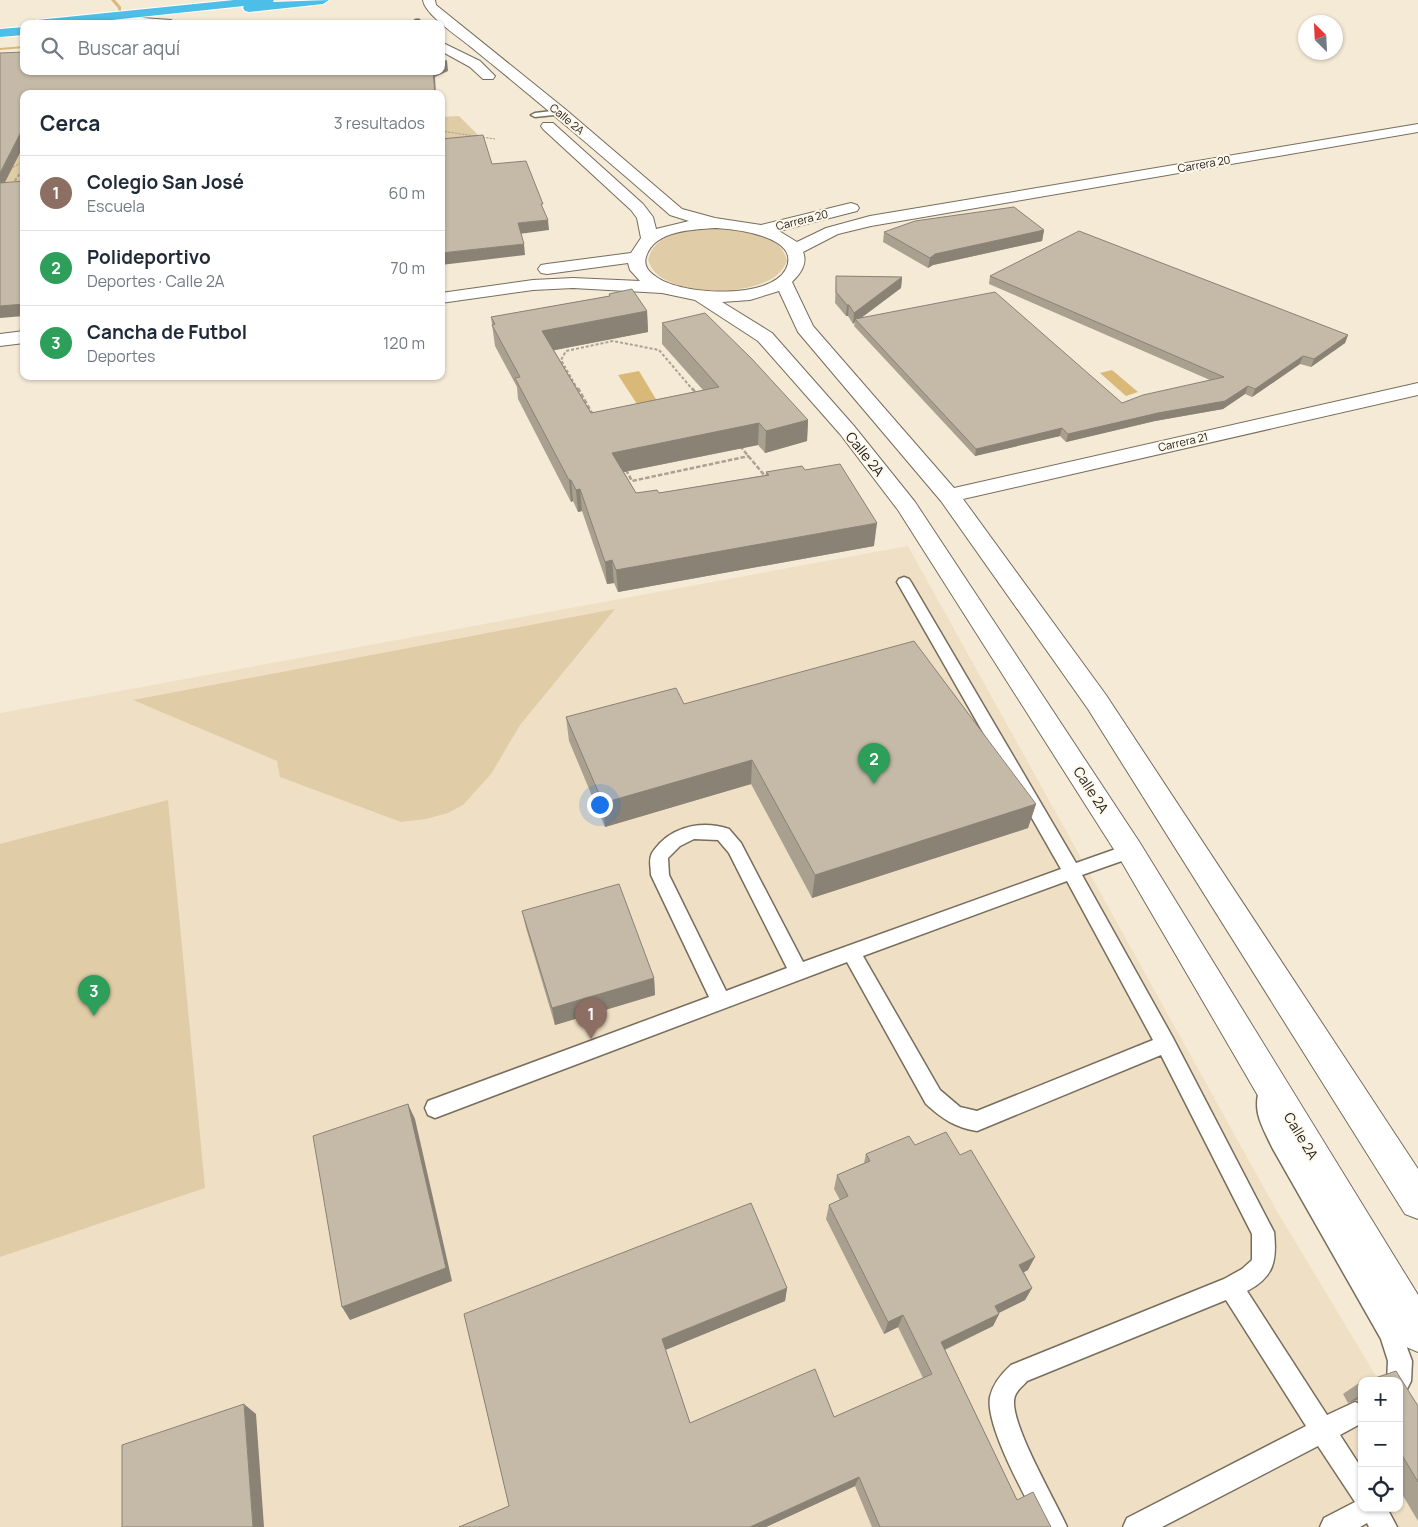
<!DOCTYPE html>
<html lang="es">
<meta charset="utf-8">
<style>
body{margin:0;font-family:Manrope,sans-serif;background:#f6f6f7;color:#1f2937}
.controls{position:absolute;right:15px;bottom:15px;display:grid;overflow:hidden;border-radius:10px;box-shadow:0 1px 4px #0004}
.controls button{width:45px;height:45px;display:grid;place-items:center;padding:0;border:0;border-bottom:1px solid #e0e1e3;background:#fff;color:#1f2937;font:25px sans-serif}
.compass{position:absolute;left:1298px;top:15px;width:45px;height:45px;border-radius:50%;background:#fff;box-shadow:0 1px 4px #0004;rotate:336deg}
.you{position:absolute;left:599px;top:804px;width:18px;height:18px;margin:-12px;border:4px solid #fff;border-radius:50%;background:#1a73e8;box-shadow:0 0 0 8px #1a73e833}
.badge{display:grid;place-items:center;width:32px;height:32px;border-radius:50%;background:#db2777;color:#fff;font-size:16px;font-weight:700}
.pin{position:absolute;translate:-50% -41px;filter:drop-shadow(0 1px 2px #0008)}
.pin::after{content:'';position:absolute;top:26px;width:18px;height:15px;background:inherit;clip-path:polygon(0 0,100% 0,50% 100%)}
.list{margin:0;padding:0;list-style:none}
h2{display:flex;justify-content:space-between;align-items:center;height:65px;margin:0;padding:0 20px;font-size:21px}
h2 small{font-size:16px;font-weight:400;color:#747a83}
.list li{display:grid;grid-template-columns:32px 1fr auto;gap:15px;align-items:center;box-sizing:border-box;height:75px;padding:0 20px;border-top:1px solid #e0e1e3}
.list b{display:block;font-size:19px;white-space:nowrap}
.list p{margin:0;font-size:16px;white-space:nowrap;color:#747a83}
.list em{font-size:16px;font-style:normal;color:#747a83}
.icon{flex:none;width:28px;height:28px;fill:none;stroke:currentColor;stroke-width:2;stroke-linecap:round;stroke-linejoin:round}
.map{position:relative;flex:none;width:1418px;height:1527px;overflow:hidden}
.search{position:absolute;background:#fff;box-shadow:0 1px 4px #0004;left:20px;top:20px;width:425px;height:55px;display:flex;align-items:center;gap:12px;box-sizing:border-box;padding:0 18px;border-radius:10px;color:#747a83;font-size:19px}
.panel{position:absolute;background:#fff;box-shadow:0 1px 4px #0004;left:20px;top:90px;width:425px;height:290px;border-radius:10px}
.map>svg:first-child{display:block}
</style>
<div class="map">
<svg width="1418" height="1527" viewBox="0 0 1418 1527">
<rect width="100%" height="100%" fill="#f5ead6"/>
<!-- built -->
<path fill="#efe0c5" d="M908 546 1278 1213 1379 1381H1362V1508H1399V1415L1418 1445V1527H0V713Z"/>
<!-- green -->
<g fill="#e0cca6">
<path d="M459 116 481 138 441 142V117Z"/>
<path d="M24 148V184L0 186V149Z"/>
<path d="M717 227C743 231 780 231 787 261 785 264 784 268 781 271 759 297 676 297 654 271 651 268 650 264 648 260 655 231 692 229 717 227Z"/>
<path d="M615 609 520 725 491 774 463 805 448 813 426 819 401 822 280 777 277 761 133 700Z"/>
<path d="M168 800 205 1188 0 1257V844Z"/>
</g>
<!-- water -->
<g fill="#d9b878">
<path d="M1112 370 1138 392 1126 396 1100 373Z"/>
<path d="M639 371 660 406 641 410 618 375Z"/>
</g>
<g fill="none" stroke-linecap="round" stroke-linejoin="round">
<!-- stream -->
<g fill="#d9b878" fill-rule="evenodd">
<path d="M111 0H115L121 7V13H119L118 8Z"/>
<path d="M24 46V48L0 50V48Z"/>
</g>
<!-- service casing -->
<g stroke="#776d5c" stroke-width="3">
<g id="service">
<path d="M416 20H419V24H409Z"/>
<path d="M560 110 564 112 563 114 535 117 531 115 535 113Z"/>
<path d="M904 577 909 579 911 582 1076 863 1130 844 1136 846 1139 851 1136 856 1082 875 1173 1038 1274 1232C1277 1261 1274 1277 1247 1291L1327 1415 1355 1402 1362 1405V1423L1340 1435 1362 1469V1508H1387L1397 1527H1369L1367 1523 1360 1527H1320L1324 1518 1355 1502 1318 1446 1162 1527H1123L1127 1518 1306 1426 1226 1300 1027 1381C1023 1386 1017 1390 1015 1396 1006 1418 1057 1503 1067 1527H1041C1027 1500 985 1426 990 1397 993 1384 1001 1374 1011 1365L1224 1279 1242 1269 1252 1260V1234L1161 1055 977 1131C956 1128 941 1118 926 1104L847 962 435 1118 428 1115 425 1108 428 1101 709 997 651 875C651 869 649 861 651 856 652 851 657 847 660 843 678 825 705 821 729 829L741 843 803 962 1061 869 897 582 899 579ZM694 839 718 840 729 853 787 968 726 991 669 875 668 858 680 846ZM1067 881 1153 1040 977 1111 960 1107 940 1090 863 956Z"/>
<path d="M1269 1081 1276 1083 1279 1090 1277 1114 1287 1135 1399 1326 1412 1361 1411 1381 1407 1389 1399 1393V1381H1387L1388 1361 1381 1339 1273 1149C1262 1126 1250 1109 1262 1083Z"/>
</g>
</g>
<!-- minor casing -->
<g stroke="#776d5c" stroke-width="2">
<g id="minor">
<path d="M423 0H435L436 5 565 109 682 209 715 218 761 225 851 203 857 205 859 208 857 211 779 231 797 242 826 228 870 216 1418 124V132L871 226 838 234 803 252C808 264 800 274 792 282L813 326 954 488 1418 383V395L963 499 1106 695 1418 1169V1219L1405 1214 1088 709 941 501 798 332 779 291 750 300 722 302 772 333 854 426 915 502 1140 843 1418 1295V1352L1404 1346 1120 859 898 510 840 434 758 341 695 300 662 293 573 288 533 290 441 303V293L533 280 573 278 640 281 630 270 628 263 547 274 541 273 538 269 541 265 547 264 631 253 641 238 637 218 631 210 543 129 541 126 543 123H553L643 204 653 217 656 229 689 221 670 215C605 158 539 102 471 47 459 37 425 15 423 0ZM715 228C734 229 802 236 786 269 770 300 683 295 658 278 650 273 643 267 646 257 654 230 692 230 715 228Z"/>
<path d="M128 17 171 20 177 24H124L122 21 124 18Z"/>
<path d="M441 42 480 61 495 76 493 79H483L470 67 441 51Z"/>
<path d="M24 331V343L0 346V334Z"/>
</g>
</g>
<!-- trunk casing -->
<g stroke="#fff" stroke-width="2">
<g id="trunk">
<path d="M234 0H274L273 2 329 0 323 4 249 12 245 11 243 8 244 6 74 24H31L37 20Z"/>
<path d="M24 27V35L0 37V29Z"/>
</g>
</g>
<!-- path-far2 -->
<g stroke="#aaa192" stroke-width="1" stroke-dasharray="2.5 1" stroke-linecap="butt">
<path d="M441 131 495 139"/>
<path d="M10 169 24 161"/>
<path d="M22 170 24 167"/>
</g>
<!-- path-far1 -->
<g stroke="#aaa192" stroke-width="2" stroke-dasharray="3 2" stroke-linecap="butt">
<path d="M12 185 23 169"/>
<path d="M578 390 561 360 566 351 613 341 659 350 693 390"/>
</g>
<!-- path -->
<g stroke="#aaa192" stroke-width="2.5" stroke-dasharray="4.5 2" stroke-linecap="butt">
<path d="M578 388 593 415"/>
<path d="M692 388 696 393"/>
<path d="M740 446 765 476 768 475"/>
<path d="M626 470 632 481 749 456"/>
</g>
<!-- service -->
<use href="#service" fill="#fff" fill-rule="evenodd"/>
<!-- minor -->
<use href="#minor" fill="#fff" fill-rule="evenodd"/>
<!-- trunk -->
<use href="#trunk" fill="#4cbee7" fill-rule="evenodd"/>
</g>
<!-- wall -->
<g fill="#a9a090">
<path d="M1044 230 1042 241 933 265 928 268 883 242 884 232Z"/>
<path d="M836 276 902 277 901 288 861 318 1122 403 1210 380 989 284 990 276 1348 335 1345 343 1311 367 1300 364 1252 397 1245 394 1223 409 1155 421 1066 442 1060 436 975 456 854 326 855 322 853 324 848 316H846L835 303Z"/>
<path d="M609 294 647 311 648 332 554 350 591 413 703 390 662 344V323L808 420 807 441 765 453 758 445 624 472 636 493H659L766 475V472L805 470 874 546 618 592 614 583 607 584 582 511 578 512 573 501 571 502 518 399 517 387 495 346 491 317 609 296Z"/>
<path d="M684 704 1036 804 1028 828 812 898 751 784 605 827 569 741 566 717Z"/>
<path d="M522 911 654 978 655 995 555 1025 526 928Z"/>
<path d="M915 1145 1028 1270 1024 1272 1032 1288 1025 1300 999 1313V1314L993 1326 945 1350 1017 1500 1051 1527H872L855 1486 766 1527H459L509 1506 464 1314 787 1288 785 1301 665 1350 690 1423 834 1417 923 1378 898 1327 884 1334 826 1219 829 1205 840 1200 834 1189 837 1175 864 1163 866 1154Z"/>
<path d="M1399 1381 1418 1406V1521L1399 1489Z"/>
<path d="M1362 1382V1404L1356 1400 1348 1403 1343 1394 1359 1383Z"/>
</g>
<!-- shaded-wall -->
<g fill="#8a8275">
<path d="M447 61 448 71 435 77 436 94H435L433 71H441V64Z"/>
<path d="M22 130 24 133V145L0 192V173Z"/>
<path d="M548 220 549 230 519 234 518 223Z"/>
<path d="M1044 230 1042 241 933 265 928 268 930 258 935 254Z"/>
<path d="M524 244 525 255 441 265V253Z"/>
<path d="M902 277 901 288 857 321 855 319V322L853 324 854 313Z"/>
<path d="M24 304V316L0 318V306Z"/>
<path d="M847 305H849L848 316H846Z"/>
<path d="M647 311 648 332 545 352 542 331Z"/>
<path d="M1348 335 1345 343 1311 367 1314 359Z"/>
<path d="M1303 356 1300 364 1252 397 1255 389Z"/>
<path d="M1248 386 1245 394 1223 409 1155 421 1066 442 1068 434Z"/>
<path d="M808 420 807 441 765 453 766 431Z"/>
<path d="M759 423 758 445 614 474 612 453Z"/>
<path d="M1062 428 1060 436 975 456 976 449Z"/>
<path d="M569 480H571L573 501 571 502Z"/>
<path d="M580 489 582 511 578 512 576 490Z"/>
<path d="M877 523 874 546 618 592 616 570Z"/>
<path d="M612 560 614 583 607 584 605 562Z"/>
<path d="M752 760 751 784 605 827 603 803Z"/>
<path d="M1036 804 1028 828 812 898 815 875Z"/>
<path d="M654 978 655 995 555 1025 552 1008Z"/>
<path d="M408 1104 415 1119 452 1281 350 1320 342 1307Z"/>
<path d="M1035 1257 1028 1270 1012 1278 1019 1265Z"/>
<path d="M787 1288 785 1301 663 1351 662 1339Z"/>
<path d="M1032 1288 1025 1300 988 1318 995 1306Z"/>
<path d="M999 1314 993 1326 935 1354 941 1342Z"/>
<path d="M903 1315 898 1327 884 1334 888 1322Z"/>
<path d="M1362 1394V1396L1356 1400 1348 1403Z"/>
<path d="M244 1404 256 1414 264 1527H253Z"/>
<path d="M859 1477 855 1486 766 1527H750Z"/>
</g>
<!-- building -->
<g fill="#c5baa7" stroke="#8a8275">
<path d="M24 52V71H433L435 94H24V130H22L0 173V53Z"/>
<path d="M441 60 447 61 441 64Z"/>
<path d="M483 135 492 164 526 161 543 204H541L548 220 518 223 524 244 441 253V139Z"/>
<path d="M24 181V304L0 306V183Z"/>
<path d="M1014 207 1044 230 935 254 930 258 884 232 915 221Z"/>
<path d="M1079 231 1348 335 1314 359 1303 356 1255 389 1248 386 1225 401 1158 413 1068 434 1062 428 976 449 855 319 995 292 1122 403 1143 395 1224 377 990 276Z"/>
<path d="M836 276 902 277 854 313 849 305H847L836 292Z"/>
<path d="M632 289 647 311 542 331 591 413 719 387 662 323 705 313 752 359 808 420 766 431 759 423 612 453 636 493 657 490 659 493 769 475 766 472 802 466 805 470 840 464 877 523 616 570 612 560 605 562 580 489 576 490 571 480H569L515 378 520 377 492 325 495 324 491 317 610 296 609 294Z"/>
<path d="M914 641 1036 804 815 875 752 760 603 803 566 717 676 688 684 704Z"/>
<path d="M619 884 654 978 552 1008 522 911Z"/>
<path d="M408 1104 446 1268 342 1307 313 1136Z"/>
<path d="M946 1132 960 1155 971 1150 1035 1257 1019 1265 1032 1288 995 1306 999 1314 941 1342 1017 1500 1033 1492 1051 1527H880L859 1477 750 1527H459L509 1506 464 1314 751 1203 787 1288 662 1339 690 1423 815 1369 834 1417 932 1374 903 1315 888 1322 829 1205 848 1196 837 1175 870 1161 866 1154 909 1136 915 1145Z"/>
<path d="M1396 1371 1418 1406V1482L1399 1450V1381H1366Z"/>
<path d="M244 1404 253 1527H122V1445Z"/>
</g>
<g text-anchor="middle" stroke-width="4" stroke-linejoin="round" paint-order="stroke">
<!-- far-street labels -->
<g font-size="11" fill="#242018" stroke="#fef8ec">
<text transform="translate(567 119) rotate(40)" y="4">Calle 2A</text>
<text transform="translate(1204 164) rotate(-10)" y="4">Carrera 20</text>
<text transform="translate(802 220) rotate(-14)" y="4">Carrera 20</text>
<text transform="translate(1183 442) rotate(-13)" y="4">Carrera 21</text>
</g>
<!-- street labels -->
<g font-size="14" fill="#242018" stroke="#fef8ec">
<text transform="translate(865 454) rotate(51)" y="5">Calle 2A</text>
<text transform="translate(1091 790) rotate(57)" y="5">Calle 2A</text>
<text transform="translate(1301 1136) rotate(59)" y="5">Calle 2A</text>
</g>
</g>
</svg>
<div class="controls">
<button>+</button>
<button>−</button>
<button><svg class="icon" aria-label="locate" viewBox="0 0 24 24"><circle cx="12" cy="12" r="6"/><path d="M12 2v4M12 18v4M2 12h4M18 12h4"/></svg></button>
</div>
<svg class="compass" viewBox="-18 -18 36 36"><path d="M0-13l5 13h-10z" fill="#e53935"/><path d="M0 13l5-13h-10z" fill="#747a83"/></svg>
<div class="you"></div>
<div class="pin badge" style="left:591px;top:1039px;background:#8d6e63">1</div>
<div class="pin badge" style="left:874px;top:784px;background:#2e9e5b">2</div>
<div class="pin badge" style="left:94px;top:1016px;background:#2e9e5b">3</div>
<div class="search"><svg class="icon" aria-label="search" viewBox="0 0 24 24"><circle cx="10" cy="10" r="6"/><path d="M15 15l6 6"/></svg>Buscar aquí</div>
<section class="panel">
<h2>Cerca<small>3 resultados</small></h2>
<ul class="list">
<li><span class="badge" style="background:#8d6e63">1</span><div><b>Colegio San José</b><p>Escuela</p></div><em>60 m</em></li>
<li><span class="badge" style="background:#2e9e5b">2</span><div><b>Polideportivo</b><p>Deportes · Calle 2A</p></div><em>70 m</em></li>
<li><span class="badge" style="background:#2e9e5b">3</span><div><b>Cancha de Futbol</b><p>Deportes</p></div><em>120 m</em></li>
</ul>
</section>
</div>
